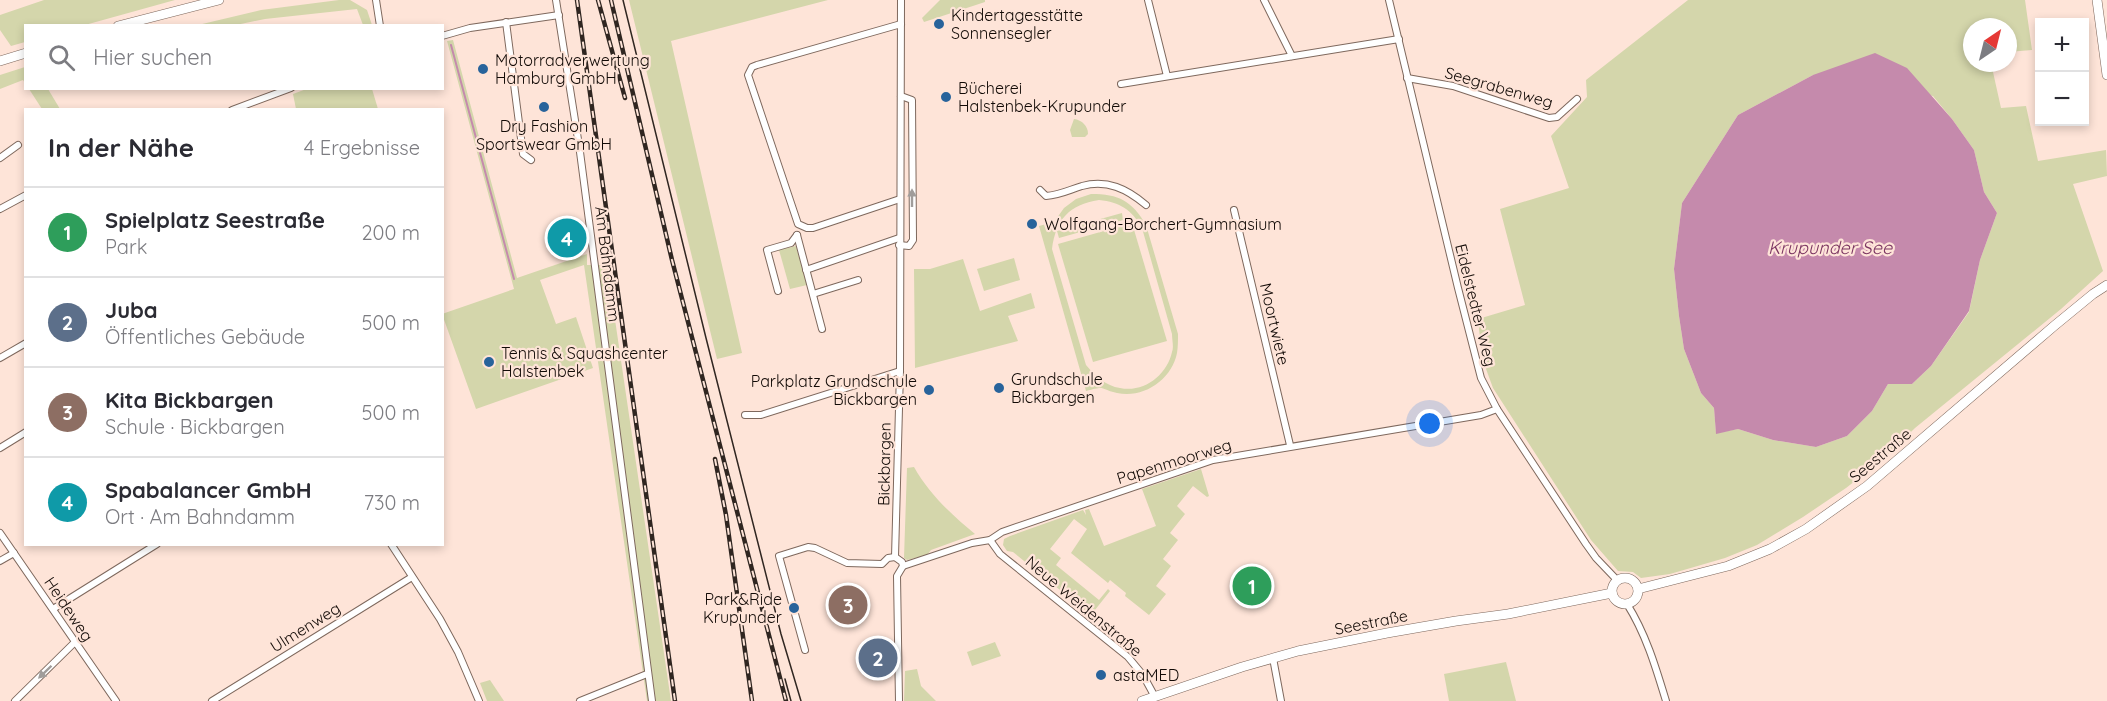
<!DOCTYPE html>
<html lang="de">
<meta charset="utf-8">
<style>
body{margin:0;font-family:Quicksand,sans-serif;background:#f2f2f3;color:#2b2b33}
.controls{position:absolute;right:18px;top:18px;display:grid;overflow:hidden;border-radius:0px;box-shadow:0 3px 9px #0003}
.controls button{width:54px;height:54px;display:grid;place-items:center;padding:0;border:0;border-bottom:2px solid #e1e1e2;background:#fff;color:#2b2b33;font:30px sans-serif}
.compass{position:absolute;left:1963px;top:18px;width:54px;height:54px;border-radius:50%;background:#fff;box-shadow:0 3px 9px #0003;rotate:35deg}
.you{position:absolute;left:1430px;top:424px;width:21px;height:21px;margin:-15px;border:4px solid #fff;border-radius:50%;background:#1a73e8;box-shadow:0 0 0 9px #1a73e833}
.badge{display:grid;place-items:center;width:39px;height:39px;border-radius:50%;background:#28639b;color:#fff;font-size:20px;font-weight:700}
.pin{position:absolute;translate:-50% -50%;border:3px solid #fff;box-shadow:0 2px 6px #0006}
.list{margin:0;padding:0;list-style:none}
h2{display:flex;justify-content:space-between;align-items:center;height:78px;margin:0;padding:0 24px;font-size:26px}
h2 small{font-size:20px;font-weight:400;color:#7c7c81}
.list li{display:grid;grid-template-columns:39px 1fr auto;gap:18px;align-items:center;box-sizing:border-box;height:90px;padding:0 24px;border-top:2px solid #e1e1e2}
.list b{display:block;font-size:22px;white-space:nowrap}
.list p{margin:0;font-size:20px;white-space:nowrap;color:#7c7c81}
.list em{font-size:20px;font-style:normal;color:#7c7c81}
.icon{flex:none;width:33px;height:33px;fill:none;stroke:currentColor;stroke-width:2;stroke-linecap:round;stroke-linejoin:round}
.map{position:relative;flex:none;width:2107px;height:701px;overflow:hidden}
.search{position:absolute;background:#fff;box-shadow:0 3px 9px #0003;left:24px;top:24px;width:420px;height:66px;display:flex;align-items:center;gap:15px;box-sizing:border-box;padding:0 21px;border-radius:0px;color:#7c7c81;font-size:22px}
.panel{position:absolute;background:#fff;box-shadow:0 3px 9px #0003;left:24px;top:108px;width:420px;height:438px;border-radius:0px}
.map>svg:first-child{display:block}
</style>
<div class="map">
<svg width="2107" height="701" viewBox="0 0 2107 701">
<rect width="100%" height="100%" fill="#fee4d8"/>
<!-- green -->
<g fill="#d4d6ab" fill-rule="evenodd">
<path d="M44 0H175L85 25 26 26 25 42 11 46 0 30V15Z"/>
<path d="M339 0H350L367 10 372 25H363L357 9 265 19 236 25H198L261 10Z"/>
<path d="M629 0H828L671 41 742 353 717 359Z"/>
<path d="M940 0H985V2L924 22 922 18Z"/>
<path d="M1688 0H2025L2032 50 2008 52V27H1972V63H1991L2001 108 2026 106 2038 161 2106 150 2107 176 2073 184 2103 271 2061 309 1915 428 1882 460 1846 488 1803 517 1757 545 1725 558 1670 574 1641 578 1633 572 1618 571 1591 540 1493 388 1482 358 1478 319 1525 305 1500 209 1569 188 1551 136 1587 97 1586 80ZM1813 75 1933 96 1952 119 1974 150 1984 192 1997 213 1980 260 1969 312 1931 366 1912 384H1888L1872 411 1847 436 1816 447 1773 440 1738 429 1716 433 1714 408 1701 393 1684 349 1679 316 1674 269 1682 203 1738 115Z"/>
<path d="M453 40 517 278 587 254V265H607L671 701H647L584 265 540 280 556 324 576 317 593 368 476 409 442 314 514 289 447 41Z"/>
<path d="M25 67V83L23 80 0 89V75Z"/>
<path d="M309 88 372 89 378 109H296L293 94Z"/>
<path d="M29 89H48L60 109H42Z"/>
<path d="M1074 119C1082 120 1088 126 1088 134L1085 137H1072L1070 130Z"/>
<path d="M1091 194C1119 194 1132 201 1146 225L1178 334C1178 340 1178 347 1177 353 1172 379 1144 399 1117 393 1099 389 1107 385 1086 391L1039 226 1054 222 1064 208 1076 199ZM1099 200C1120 202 1132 210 1142 228L1172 334C1172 340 1174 347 1172 352 1167 375 1144 393 1120 388 1106 386 1095 376 1086 365L1052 249C1056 219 1069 205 1099 200Z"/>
<path d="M1122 213 1123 220 1059 238 1057 231Z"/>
<path d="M1132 223 1167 341 1093 362 1058 244Z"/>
<path d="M796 246 807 285 790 289 779 250Z"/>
<path d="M1014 258 1020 280 984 291 977 269Z"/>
<path d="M963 259 980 311 1031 293 1035 308 1008 316 1018 341 915 368 914 269H930Z"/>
<path d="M914 467C929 494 952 515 975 534L931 550 927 555 907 560 904 558 907 468Z"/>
<path d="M1201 469 1209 496 1207 497 1193 486 1177 506 1185 514 1170 533 1178 540 1163 559 1171 566 1156 586 1166 594 1149 615 1125 596 1126 593 1110 580 1108 583 1071 553 1087 529 1074 519 1050 549 1061 558 1056 565 1099 600 1108 589 1110 591 1091 615 1013 552 1007 551 1003 545 1004 539 1010 536 1083 510 1086 515 1085 510 1089 509 1104 546 1156 526 1142 489Z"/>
<path d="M1255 569 1262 599 1249 602 1241 573Z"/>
<path d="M995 642 1001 656 972 666 967 652Z"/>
<path d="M1506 662 1516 701H1449L1444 674Z"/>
<path d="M917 669 921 686 936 701H904L905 671Z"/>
<path d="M490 680 504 701H487L480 683Z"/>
</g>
<!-- water -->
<path fill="#c58aac" d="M1875 53 1907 68 1952 119 1974 150 1984 192 1997 213 1980 260 1969 311 1931 366 1912 384H1888L1872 411 1847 436 1816 447 1773 440 1738 429 1716 434 1714 408 1701 393 1684 349 1679 316 1674 269 1682 203 1738 115 1813 75Z"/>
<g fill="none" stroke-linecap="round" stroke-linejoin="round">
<!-- stream -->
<path stroke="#c58aac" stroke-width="2" d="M451 45 514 279"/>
<!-- street casing -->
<g stroke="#7e685d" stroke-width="8">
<g id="street">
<path d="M376 0 380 26"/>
<path d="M556 0 580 152 652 701"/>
<path d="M1148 0 1167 76"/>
<path d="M1264 0 1292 56"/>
<path d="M1389 0 1458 288 1481 378 1497 409 1586 544 1596 558 1617 580"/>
<path d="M506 22 523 154 531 160"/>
<path d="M442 36 470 28 559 15"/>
<path d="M1407 78 1453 86 1549 118 1557 117 1577 99"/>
<path d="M1121 84 1399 39"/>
<path d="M232 110 291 88"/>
<path d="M0 158 18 145"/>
<path d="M1040 190 1046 196C1060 195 1069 190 1082 186 1107 179 1127 189 1146 205"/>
<path d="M900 199 813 228H807L798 224 748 75 752 67 757 65 901 24"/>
<path d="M0 209 26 195"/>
<path d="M1234 210 1290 445"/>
<path d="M797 235 822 329"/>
<path d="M899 245 909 246 913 240 912 100 901 96"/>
<path d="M806 270 899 238"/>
<path d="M778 291 767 250 791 243 797 235"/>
<path d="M813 294 858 280"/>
<path d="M0 358 26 343"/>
<path d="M745 415H761L900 371"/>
<path d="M0 448 26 432"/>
<path d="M0 533 116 701"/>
<path d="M990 540 1000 554 1128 657 1143 675 1155 697"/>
<path d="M391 544 440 619 458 652 479 701"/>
<path d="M895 557 900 371 901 0"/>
<path d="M895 557 902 562 903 566 897 576 899 701"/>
<path d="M0 561 14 553"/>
<path d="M903 566 972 543 990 540 1002 532 1213 460 1481 415 1497 409"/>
<path d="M1627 604C1646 634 1656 668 1666 701"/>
<path d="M53 609 157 544"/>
<path d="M805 650 779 556 808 547 815 548 847 563 882 564 888 558 895 557"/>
<path d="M1273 658 1281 701"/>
<path d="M15 701 75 642"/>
<path d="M212 701 412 577"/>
<path d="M580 701 647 674"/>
</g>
</g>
<!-- secondary casing -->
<g stroke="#7e685d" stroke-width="10">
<g id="secondary">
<path d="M2097 0 2107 75"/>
<path d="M118 26 219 0"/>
<path d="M0 61 26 53"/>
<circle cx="1625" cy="591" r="13"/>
<path d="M1638 589 1728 566 1770 549 1806 529 1867 486 2054 326 2093 294 2107 285"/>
<path d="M1142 701 1242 667 1298 651 1387 633 1456 621 1508 614 1612 593"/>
</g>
</g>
<!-- street -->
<use href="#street" stroke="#fff" stroke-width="6"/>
<!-- secondary -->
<use href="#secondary" stroke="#fff" stroke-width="9"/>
<!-- tram -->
<g stroke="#302621" stroke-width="1.5">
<path d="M623 0 706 338 781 634 801 701"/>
<path d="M785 679 791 701"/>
</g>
<!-- rail casing -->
<g stroke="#302621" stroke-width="4.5">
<g id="rail">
<path d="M577 0 675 701"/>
<path d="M598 0 625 98"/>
<path d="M611 0 672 260 786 701"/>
<path d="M715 459 726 515 752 701"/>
</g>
</g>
<!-- rail -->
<use href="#rail" stroke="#fee4d8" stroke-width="2" stroke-dasharray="7" stroke-linecap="butt"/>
</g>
<!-- one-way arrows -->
<defs><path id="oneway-solid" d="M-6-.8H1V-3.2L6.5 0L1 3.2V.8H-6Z" transform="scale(1.5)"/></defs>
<g fill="#a09d9b">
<use href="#oneway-solid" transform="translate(912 198) rotate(-90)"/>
<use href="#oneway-solid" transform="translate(45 672) rotate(136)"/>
</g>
<!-- markers -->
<g fill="#28639b" stroke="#fee4d8" stroke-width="2">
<circle cx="939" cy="24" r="6"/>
<circle cx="483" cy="69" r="6"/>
<circle cx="946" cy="97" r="6"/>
<circle cx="544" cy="107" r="6"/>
<circle cx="1032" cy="224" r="6"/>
<circle cx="489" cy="362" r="6"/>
<circle cx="999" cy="388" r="6"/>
<circle cx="929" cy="390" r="6"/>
<circle cx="794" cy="608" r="6"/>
<circle cx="1101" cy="675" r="6"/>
</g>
<g text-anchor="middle" stroke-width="4.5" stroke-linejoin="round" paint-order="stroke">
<!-- poi labels -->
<g font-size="16" fill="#120a06" stroke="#fee4d8" text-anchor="start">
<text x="951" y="21">Kindertagesstätte<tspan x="951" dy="18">Sonnensegler</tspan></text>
<text x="495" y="66">Motorradverwertung<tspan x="495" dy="18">Hamburg GmbH</tspan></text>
<text x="958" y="94">Bücherei<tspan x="958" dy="18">Halstenbek-Krupunder</tspan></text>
<text x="544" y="132" text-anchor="middle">Dry Fashion<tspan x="544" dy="18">Sportswear GmbH</tspan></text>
<text x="1044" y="230">Wolfgang-Borchert-Gymnasium</text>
<text x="501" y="359">Tennis &amp; Squashcenter<tspan x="501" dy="18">Halstenbek</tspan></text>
<text x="1011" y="385">Grundschule<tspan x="1011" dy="18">Bickbargen</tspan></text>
<text x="917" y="387" text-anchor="end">Parkplatz Grundschule<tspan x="917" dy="18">Bickbargen</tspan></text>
<text x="782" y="605" text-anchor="end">Park&amp;Ride<tspan x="782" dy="18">Krupunder</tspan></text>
<text x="1113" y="681">astaMED</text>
</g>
<!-- street labels -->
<g font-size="16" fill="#120a06" stroke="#fee4d8">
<text transform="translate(1499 87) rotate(16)" y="6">Seegrabenweg</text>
<text transform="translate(608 264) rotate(83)" y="6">Am Bahndamm</text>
<text transform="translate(1476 305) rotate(76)" y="6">Eidelstedter Weg</text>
<text transform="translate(1275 324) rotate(77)" y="6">Moortwiete</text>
<text transform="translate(1880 455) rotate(-40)" y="6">Seestraße</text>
<text transform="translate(1174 461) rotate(-17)" y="6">Papenmoorweg</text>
<text transform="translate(884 464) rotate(-89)" y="6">Bickbargen</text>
<text transform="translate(1084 606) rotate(40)" y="6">Neue Weidenstraße</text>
<text transform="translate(69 609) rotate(56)" y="6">Heideweg</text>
<text transform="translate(1371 622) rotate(-11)" y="6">Seestraße</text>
<text transform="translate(305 627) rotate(-32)" y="6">Ulmenweg</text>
</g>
<!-- water labels -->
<g font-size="18" font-style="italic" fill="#7b3461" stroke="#fee4d8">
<text x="1830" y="254">Krupunder See</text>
</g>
</g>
</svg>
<div class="controls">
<button>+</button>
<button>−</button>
</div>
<svg class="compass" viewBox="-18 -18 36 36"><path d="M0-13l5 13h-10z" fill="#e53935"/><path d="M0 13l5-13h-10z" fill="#7c7c81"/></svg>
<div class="you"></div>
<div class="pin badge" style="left:1252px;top:586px;background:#2e9e5b">1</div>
<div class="pin badge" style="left:878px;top:658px;background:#5c6f8a">2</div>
<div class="pin badge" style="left:848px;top:605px;background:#8d6e63">3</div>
<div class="pin badge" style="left:567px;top:238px;background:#0f9aa8">4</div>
<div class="search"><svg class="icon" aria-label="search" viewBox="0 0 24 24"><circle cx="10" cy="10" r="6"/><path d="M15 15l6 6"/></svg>Hier suchen</div>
<section class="panel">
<h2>In der Nähe<small>4 Ergebnisse</small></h2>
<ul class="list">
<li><span class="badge" style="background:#2e9e5b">1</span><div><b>Spielplatz Seestraße</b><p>Park</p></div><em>200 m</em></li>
<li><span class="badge" style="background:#5c6f8a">2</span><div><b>Juba</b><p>Öffentliches Gebäude</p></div><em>500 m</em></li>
<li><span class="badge" style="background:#8d6e63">3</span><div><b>Kita Bickbargen</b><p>Schule · Bickbargen</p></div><em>500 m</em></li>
<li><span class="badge" style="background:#0f9aa8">4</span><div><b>Spabalancer GmbH</b><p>Ort · Am Bahndamm</p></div><em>730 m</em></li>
</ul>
</section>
</div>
